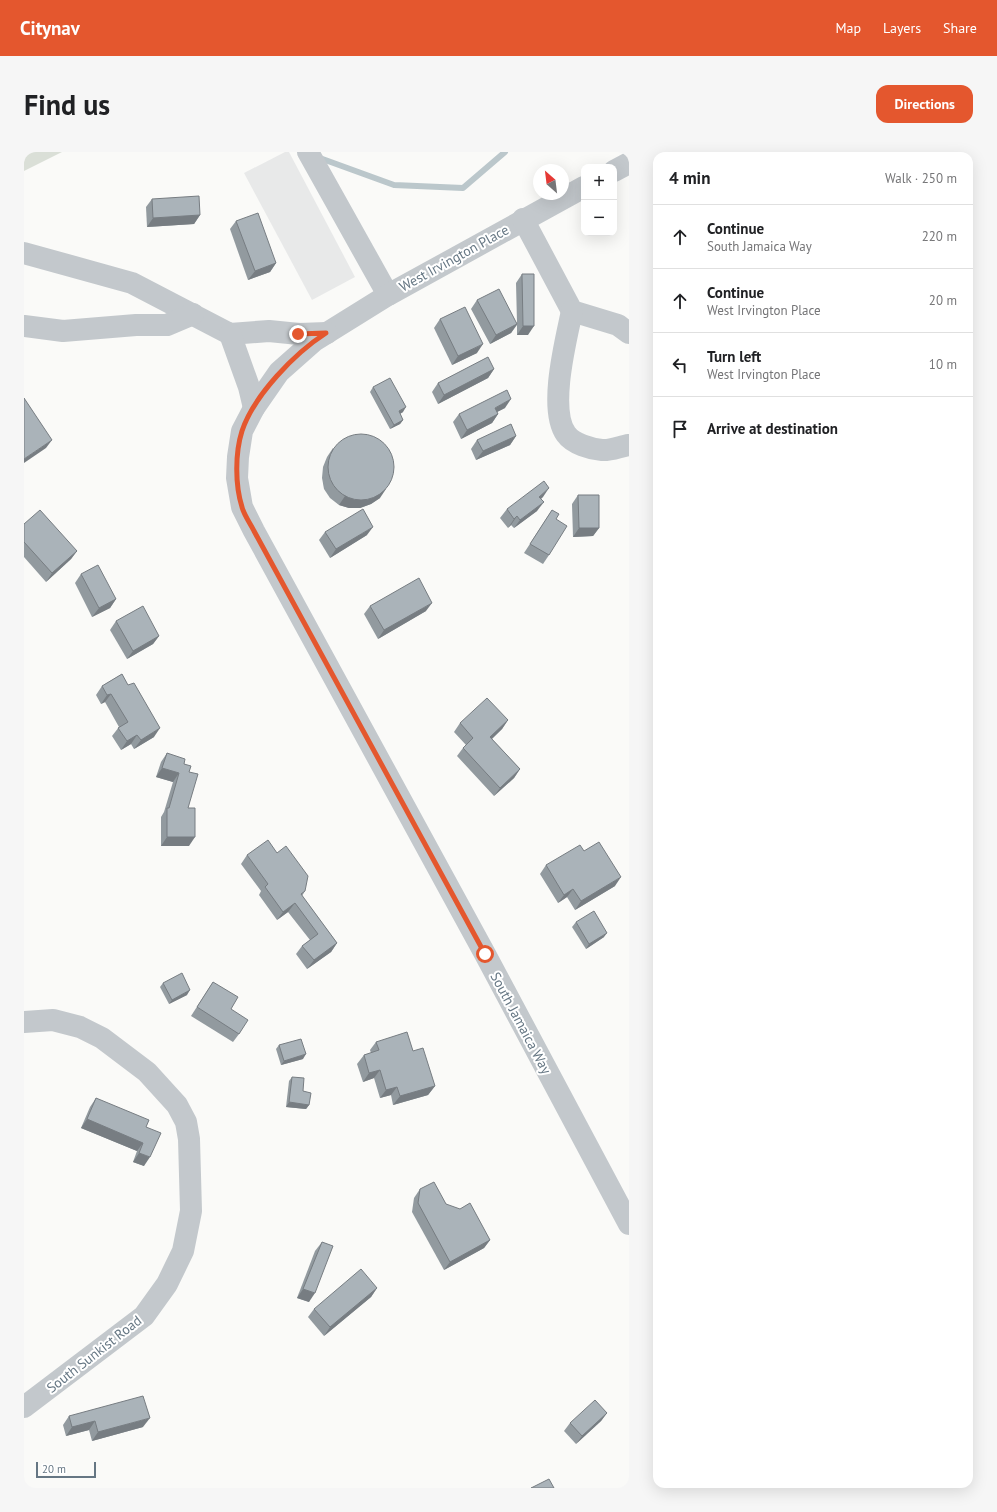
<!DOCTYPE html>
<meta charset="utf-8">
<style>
body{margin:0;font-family:"PT Sans",sans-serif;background:#f6f6f6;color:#202124}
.controls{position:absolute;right:12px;top:12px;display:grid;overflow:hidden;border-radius:8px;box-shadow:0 4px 16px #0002}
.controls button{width:36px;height:36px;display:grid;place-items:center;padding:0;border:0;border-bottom:1px solid #e0e0e0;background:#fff;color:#202124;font:20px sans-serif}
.compass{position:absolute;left:509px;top:12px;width:36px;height:36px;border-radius:50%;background:#fff;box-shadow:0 4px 16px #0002;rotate:332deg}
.scale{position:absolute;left:12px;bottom:10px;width:60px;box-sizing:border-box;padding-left:4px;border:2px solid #657683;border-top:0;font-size:11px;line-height:14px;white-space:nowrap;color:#657683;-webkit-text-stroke:3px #fff;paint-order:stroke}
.stop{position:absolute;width:12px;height:12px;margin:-9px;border:3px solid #e4572e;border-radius:50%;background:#fff}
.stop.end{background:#e4572e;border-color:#fff;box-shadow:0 1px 4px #0008}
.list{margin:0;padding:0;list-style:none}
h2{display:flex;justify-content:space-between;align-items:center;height:52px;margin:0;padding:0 16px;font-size:17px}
h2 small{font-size:13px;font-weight:400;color:#757577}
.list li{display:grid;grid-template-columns:26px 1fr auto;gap:12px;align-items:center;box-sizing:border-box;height:64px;padding:0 16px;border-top:1px solid #e0e0e0}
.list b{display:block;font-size:15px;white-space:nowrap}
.list p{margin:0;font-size:13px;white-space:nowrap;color:#757577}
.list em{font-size:13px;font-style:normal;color:#757577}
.icon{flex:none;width:22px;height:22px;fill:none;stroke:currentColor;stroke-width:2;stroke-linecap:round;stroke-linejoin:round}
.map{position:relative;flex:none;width:605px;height:1336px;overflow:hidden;border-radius:12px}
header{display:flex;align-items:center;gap:24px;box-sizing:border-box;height:56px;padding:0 20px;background:#e4572e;color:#fff}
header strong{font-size:19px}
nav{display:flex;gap:22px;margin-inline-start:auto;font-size:14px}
.intro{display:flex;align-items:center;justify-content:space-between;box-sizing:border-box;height:96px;padding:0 24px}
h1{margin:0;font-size:28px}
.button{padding:10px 18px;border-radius:12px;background:#e4572e;color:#fff;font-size:14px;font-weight:700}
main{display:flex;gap:24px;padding:0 24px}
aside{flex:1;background:#fff;border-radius:12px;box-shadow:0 4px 16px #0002}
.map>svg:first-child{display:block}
</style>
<header>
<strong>Citynav</strong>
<nav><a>Map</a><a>Layers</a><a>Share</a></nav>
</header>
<div class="intro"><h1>Find us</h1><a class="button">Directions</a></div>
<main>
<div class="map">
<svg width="605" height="1336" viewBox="0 0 605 1336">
<rect width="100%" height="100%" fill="#fafaf8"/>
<!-- built -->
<path fill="#e8e9e9" d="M261 0H265L331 125 288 148 220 21Z"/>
<!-- green -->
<path fill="#dadfd7" d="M0 0H38L0 19Z"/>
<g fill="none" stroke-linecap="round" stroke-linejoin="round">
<!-- stream -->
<path stroke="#bbc7cb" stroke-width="6" d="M293 5 370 33 439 36 481 0"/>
<!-- minor -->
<g stroke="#c3c8cc" stroke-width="22">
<path d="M284 0 364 143"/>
<path d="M590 19 605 11"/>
<path d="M560 35 364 143 290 189 255 220 230 256 218 279 214 305 213 326 218 355 230 379 461 802 605 1072"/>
<path d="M499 67 548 159 594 173 605 181"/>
<path d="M0 101 108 131 206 182 245 179 275 182 303 181"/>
<path d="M548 159C542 188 524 257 542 282 549 292 567 297 578 298 586 299 597 294 605 293"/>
<path d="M0 174 39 179 112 173H143L169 162"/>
<path d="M206 182 225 235 230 256"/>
<path d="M0 870 29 868 56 875 78 886 123 920 153 953 162 970 165 987 167 1059 159 1099 143 1132 120 1164 0 1255"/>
</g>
</g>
<!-- wall -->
<g fill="#929a9f">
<path d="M128 47 176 63 170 72 123 75 122 55Z"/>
<path d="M212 69 252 111 246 120 224 128 206 77Z"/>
<path d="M498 122 504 183H493V173L487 181 466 192 447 157 453 148 493 171 492 131Z"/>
<path d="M416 167 453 201 428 213 410 176Z"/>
<path d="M470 217 464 226 414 252 408 240 414 231Z"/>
<path d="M349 235 379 260 376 262 379 268 376 272 366 277 346 240Z"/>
<path d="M481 256 473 260 474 262 468 271 437 287 429 270 435 262Z"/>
<path d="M492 284 486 293 452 308 447 297 453 288Z"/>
<path d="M309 296 356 346 347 352 336 356H325L315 353 306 346 300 337 298 326 299 315 303 305Z"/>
<path d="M554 343 575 376 569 384 549 385 548 352Z"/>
<path d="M519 345 517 347 513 359 490 376 487 373 484 376 476 366 483 357Z"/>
<path d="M528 358 525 403 519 412 500 401Z"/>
<path d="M0 372 53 399 47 407 22 430 0 405Z"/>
<path d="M301 380 343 383 306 406 295 388Z"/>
<path d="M57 422 92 447 86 456 68 465 51 431Z"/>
<path d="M346 454 402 459 354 487 340 462Z"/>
<path d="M92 469 135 484 129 492 103 507 86 478Z"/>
<path d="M98 522 130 585 110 597 107 592 97 598 88 584 95 575 81 550 77 552 72 543 78 534Z"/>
<path d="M484 568 478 577 468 587 496 617 490 626 470 644 433 604 439 596 442 593 430 580 436 571Z"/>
<path d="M143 601 160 612 165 620 164 656 165 694H137V665L140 660 149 630 132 625 137 610Z"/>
<path d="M560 699 591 734 551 758 543 745 534 751 516 722 522 713Z"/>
<path d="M223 703 281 739 278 744 313 791 307 800 283 817 272 802 278 794 286 788 264 760 253 768 235 743 237 739 217 712Z"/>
<path d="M552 770 580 785 562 797 548 775Z"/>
<path d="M189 830 207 857 215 882 209 890 167 864Z"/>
<path d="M139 831 163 843 145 852 136 835Z"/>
<path d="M352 890 389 899 411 934 404 943 369 953 367 943 356 946 350 926 339 930 333 912 340 903 347 901 346 898Z"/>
<path d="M255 893 279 907 257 913 252 897Z"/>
<path d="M268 925 279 939 285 953 282 957 262 955 265 929Z"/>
<path d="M72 946 122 975 120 1014 109 1010 113 999 57 976 66 955Z"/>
<path d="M396 1037 422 1052 466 1088 460 1096 420 1118 388 1060 390 1046Z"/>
<path d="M298 1090 285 1150 273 1146 291 1099Z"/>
<path d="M353 1136 347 1145 300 1184 284 1165 290 1157Z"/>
<path d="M583 1261 577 1269 552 1292 540 1279 546 1271Z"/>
<path d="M45 1264 119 1275 68 1289 65 1278 42 1284 39 1273Z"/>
</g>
<!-- shaded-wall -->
<g fill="#777d82">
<path d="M176 63 170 72 123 75 129 66Z"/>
<path d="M252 111 246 120 224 128 231 119Z"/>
<path d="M493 172 487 181 466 192 472 183Z"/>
<path d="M499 174H510L504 183H493Z"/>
<path d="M459 192 453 201 428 213 434 204Z"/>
<path d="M470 217 464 226 414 252 420 243Z"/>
<path d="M487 247 481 256 465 264 471 256Z"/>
<path d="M382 255 379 260 372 264 375 259Z"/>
<path d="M474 262 468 271 437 287 443 278Z"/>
<path d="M379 268 376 272 366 277 370 273Z"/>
<path d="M492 284 486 293 452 308 459 299Z"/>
<path d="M28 288 22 296 0 311V307Z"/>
<path d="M525 336 519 345 509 353 515 345Z"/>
<path d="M362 337 356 346 347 352 336 356H325L315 353 321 344Z"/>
<path d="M520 350 513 359 490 376 496 368Z"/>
<path d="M493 364 487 373 484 376 490 367Z"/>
<path d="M349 375 343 383 306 406 312 397Z"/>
<path d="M555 376H575L569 384 549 385Z"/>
<path d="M53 399 47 407 22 430 28 421Z"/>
<path d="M92 447 86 456 68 465 75 456Z"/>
<path d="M408 451 402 459 354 487 360 478Z"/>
<path d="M135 484 129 492 103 507 109 499Z"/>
<path d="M87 542 81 550 77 552 83 543Z"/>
<path d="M484 568 478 577 460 594 466 585Z"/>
<path d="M136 576 130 585 110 597 117 588Z"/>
<path d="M113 583 107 592 97 598 103 589Z"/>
<path d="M138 616 155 621 149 630 132 625Z"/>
<path d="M496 617 490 626 470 644 476 636Z"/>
<path d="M143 685H171L165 694H137Z"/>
<path d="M597 725 591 734 551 758 557 749Z"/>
<path d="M549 737 543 745 534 751 540 743Z"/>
<path d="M271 751 264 760 253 768 259 760Z"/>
<path d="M583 781 580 785 562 797 565 792Z"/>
<path d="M313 791 307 800 283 817 290 808Z"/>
<path d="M166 838 163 843 145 852 148 848Z"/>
<path d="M282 902 279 907 257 913 260 909Z"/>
<path d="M356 918 350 926 339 930 345 921Z"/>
<path d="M411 934 404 943 369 953 376 944Z"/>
<path d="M373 935 367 943 356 946 362 938Z"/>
<path d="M265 950 285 953 282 957 262 955Z"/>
<path d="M63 967 119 991 113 999 57 976Z"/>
<path d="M115 1001 126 1005 120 1014 109 1010Z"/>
<path d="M466 1088 460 1096 420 1118 426 1110Z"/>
<path d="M353 1136 347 1145 300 1184 306 1175Z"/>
<path d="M279 1137 291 1141 285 1150 273 1146Z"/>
<path d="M583 1261 577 1269 552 1292 558 1284Z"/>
<path d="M126 1266 119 1275 68 1289 74 1280Z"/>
<path d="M71 1269 65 1278 42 1284 48 1275Z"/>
</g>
<!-- building -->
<g fill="#aab3b9" stroke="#777d82">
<path d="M175 44 176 63 129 66 128 47Z"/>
<path d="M234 61 252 111 231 119 212 69Z"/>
<path d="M498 122H510V174H499Z"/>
<path d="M475 137 493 172 472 183 453 148Z"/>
<path d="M441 155 459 192 434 204 416 167Z"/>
<path d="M464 205 470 217 420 243 414 231Z"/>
<path d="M366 226 382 255 375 259 379 268 370 273 349 235Z"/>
<path d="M483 238 487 247 471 256 474 262 443 278 435 262Z"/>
<path d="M0 246 28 288 0 307Z"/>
<path d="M487 272 492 284 459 299 453 288Z"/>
<circle cx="337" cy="315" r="33"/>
<path d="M520 329 525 336 515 345 520 350 496 368 493 364 490 367 483 357Z"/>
<path d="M554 343H575V376H555Z"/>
<path d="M339 357 349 375 312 397 301 380Z"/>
<path d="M16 358 53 399 28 421 0 390V372Z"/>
<path d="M528 358 535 362 532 367 543 374 525 403 506 392Z"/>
<path d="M74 413 92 447 75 456 57 422Z"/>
<path d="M395 426 408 451 360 478 346 454Z"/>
<path d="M119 454 135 484 109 499 92 469Z"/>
<path d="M98 522 104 533 110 531 136 576 117 588 113 583 103 589 94 576 104 570 87 542 83 543 78 534Z"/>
<path d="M463 546 484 568 466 585 496 617 476 636 439 596 449 586 436 571Z"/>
<path d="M143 601 161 607 160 612 167 614 165 620 174 622 164 656H171V685H143V656H145L155 621 138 616Z"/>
<path d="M244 688 253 701 262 694 284 724 281 739 277 742 313 791 290 808 278 794 294 782 271 751 259 760 241 735 244 732 223 703Z"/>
<path d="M575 690 597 725 557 749 549 737 540 743 522 713 556 693 560 699Z"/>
<path d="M570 759 583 781 565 792 552 770Z"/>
<path d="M158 821 166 838 148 848 139 831Z"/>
<path d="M189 830 214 845 207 857 224 868 215 882 173 855Z"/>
<path d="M383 880 389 899 399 896 411 934 376 944 373 935 362 938 356 918 345 921 340 903 355 898 352 890Z"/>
<path d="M277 887 282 902 260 909 255 893Z"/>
<path d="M268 925 280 926 279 939 287 941 285 953 265 950Z"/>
<path d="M72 946 125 968 122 975 137 981 126 1005 115 1001 119 991 63 967Z"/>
<path d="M410 1030 422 1052 436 1057 446 1051 466 1088 426 1110 394 1051 396 1037Z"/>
<path d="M298 1090 309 1094 291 1141 279 1137Z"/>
<path d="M337 1117 353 1136 306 1175 290 1157Z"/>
<path d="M119 1244 126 1266 74 1280 71 1269 48 1275 45 1264Z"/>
<path d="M571 1248 583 1261 558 1284 546 1271Z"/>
<path d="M525 1327 530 1336H507Z"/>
</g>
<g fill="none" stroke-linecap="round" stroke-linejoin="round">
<!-- route -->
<path stroke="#e4572e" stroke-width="5" d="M274 182 302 181C271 201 230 243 218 279 211 301 211 333 218 355 220 363 226 371 230 379L461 802"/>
</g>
<g text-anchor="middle" stroke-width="4" stroke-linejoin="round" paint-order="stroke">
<!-- street labels -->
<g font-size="14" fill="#657683" stroke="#fff">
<text transform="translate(430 106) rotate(-29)" y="5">West Irvington Place</text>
<text transform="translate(497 871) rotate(62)" y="5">South Jamaica Way</text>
<text transform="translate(70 1202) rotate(-38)" y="5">South Sunkist Road</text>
</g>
</g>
</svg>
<div class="controls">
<button>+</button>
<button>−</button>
</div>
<svg class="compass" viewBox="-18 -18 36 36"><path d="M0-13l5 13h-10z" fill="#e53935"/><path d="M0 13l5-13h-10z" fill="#757577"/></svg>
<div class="scale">20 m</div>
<div class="stop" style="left:461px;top:802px"></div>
<div class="stop end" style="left:274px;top:182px"></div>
</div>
<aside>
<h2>4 min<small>Walk · 250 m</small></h2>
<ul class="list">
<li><svg class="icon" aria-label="ahead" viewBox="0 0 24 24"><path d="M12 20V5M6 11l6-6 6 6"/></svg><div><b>Continue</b><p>South Jamaica Way</p></div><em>220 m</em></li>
<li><svg class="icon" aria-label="ahead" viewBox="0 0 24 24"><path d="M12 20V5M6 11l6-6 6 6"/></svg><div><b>Continue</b><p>West Irvington Place</p></div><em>20 m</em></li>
<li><svg class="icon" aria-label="left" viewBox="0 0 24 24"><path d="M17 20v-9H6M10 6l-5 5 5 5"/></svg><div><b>Turn left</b><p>West Irvington Place</p></div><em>10 m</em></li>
<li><svg class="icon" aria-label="arrive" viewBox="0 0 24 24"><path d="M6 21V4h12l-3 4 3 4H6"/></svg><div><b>Arrive at destination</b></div></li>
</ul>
</aside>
</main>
